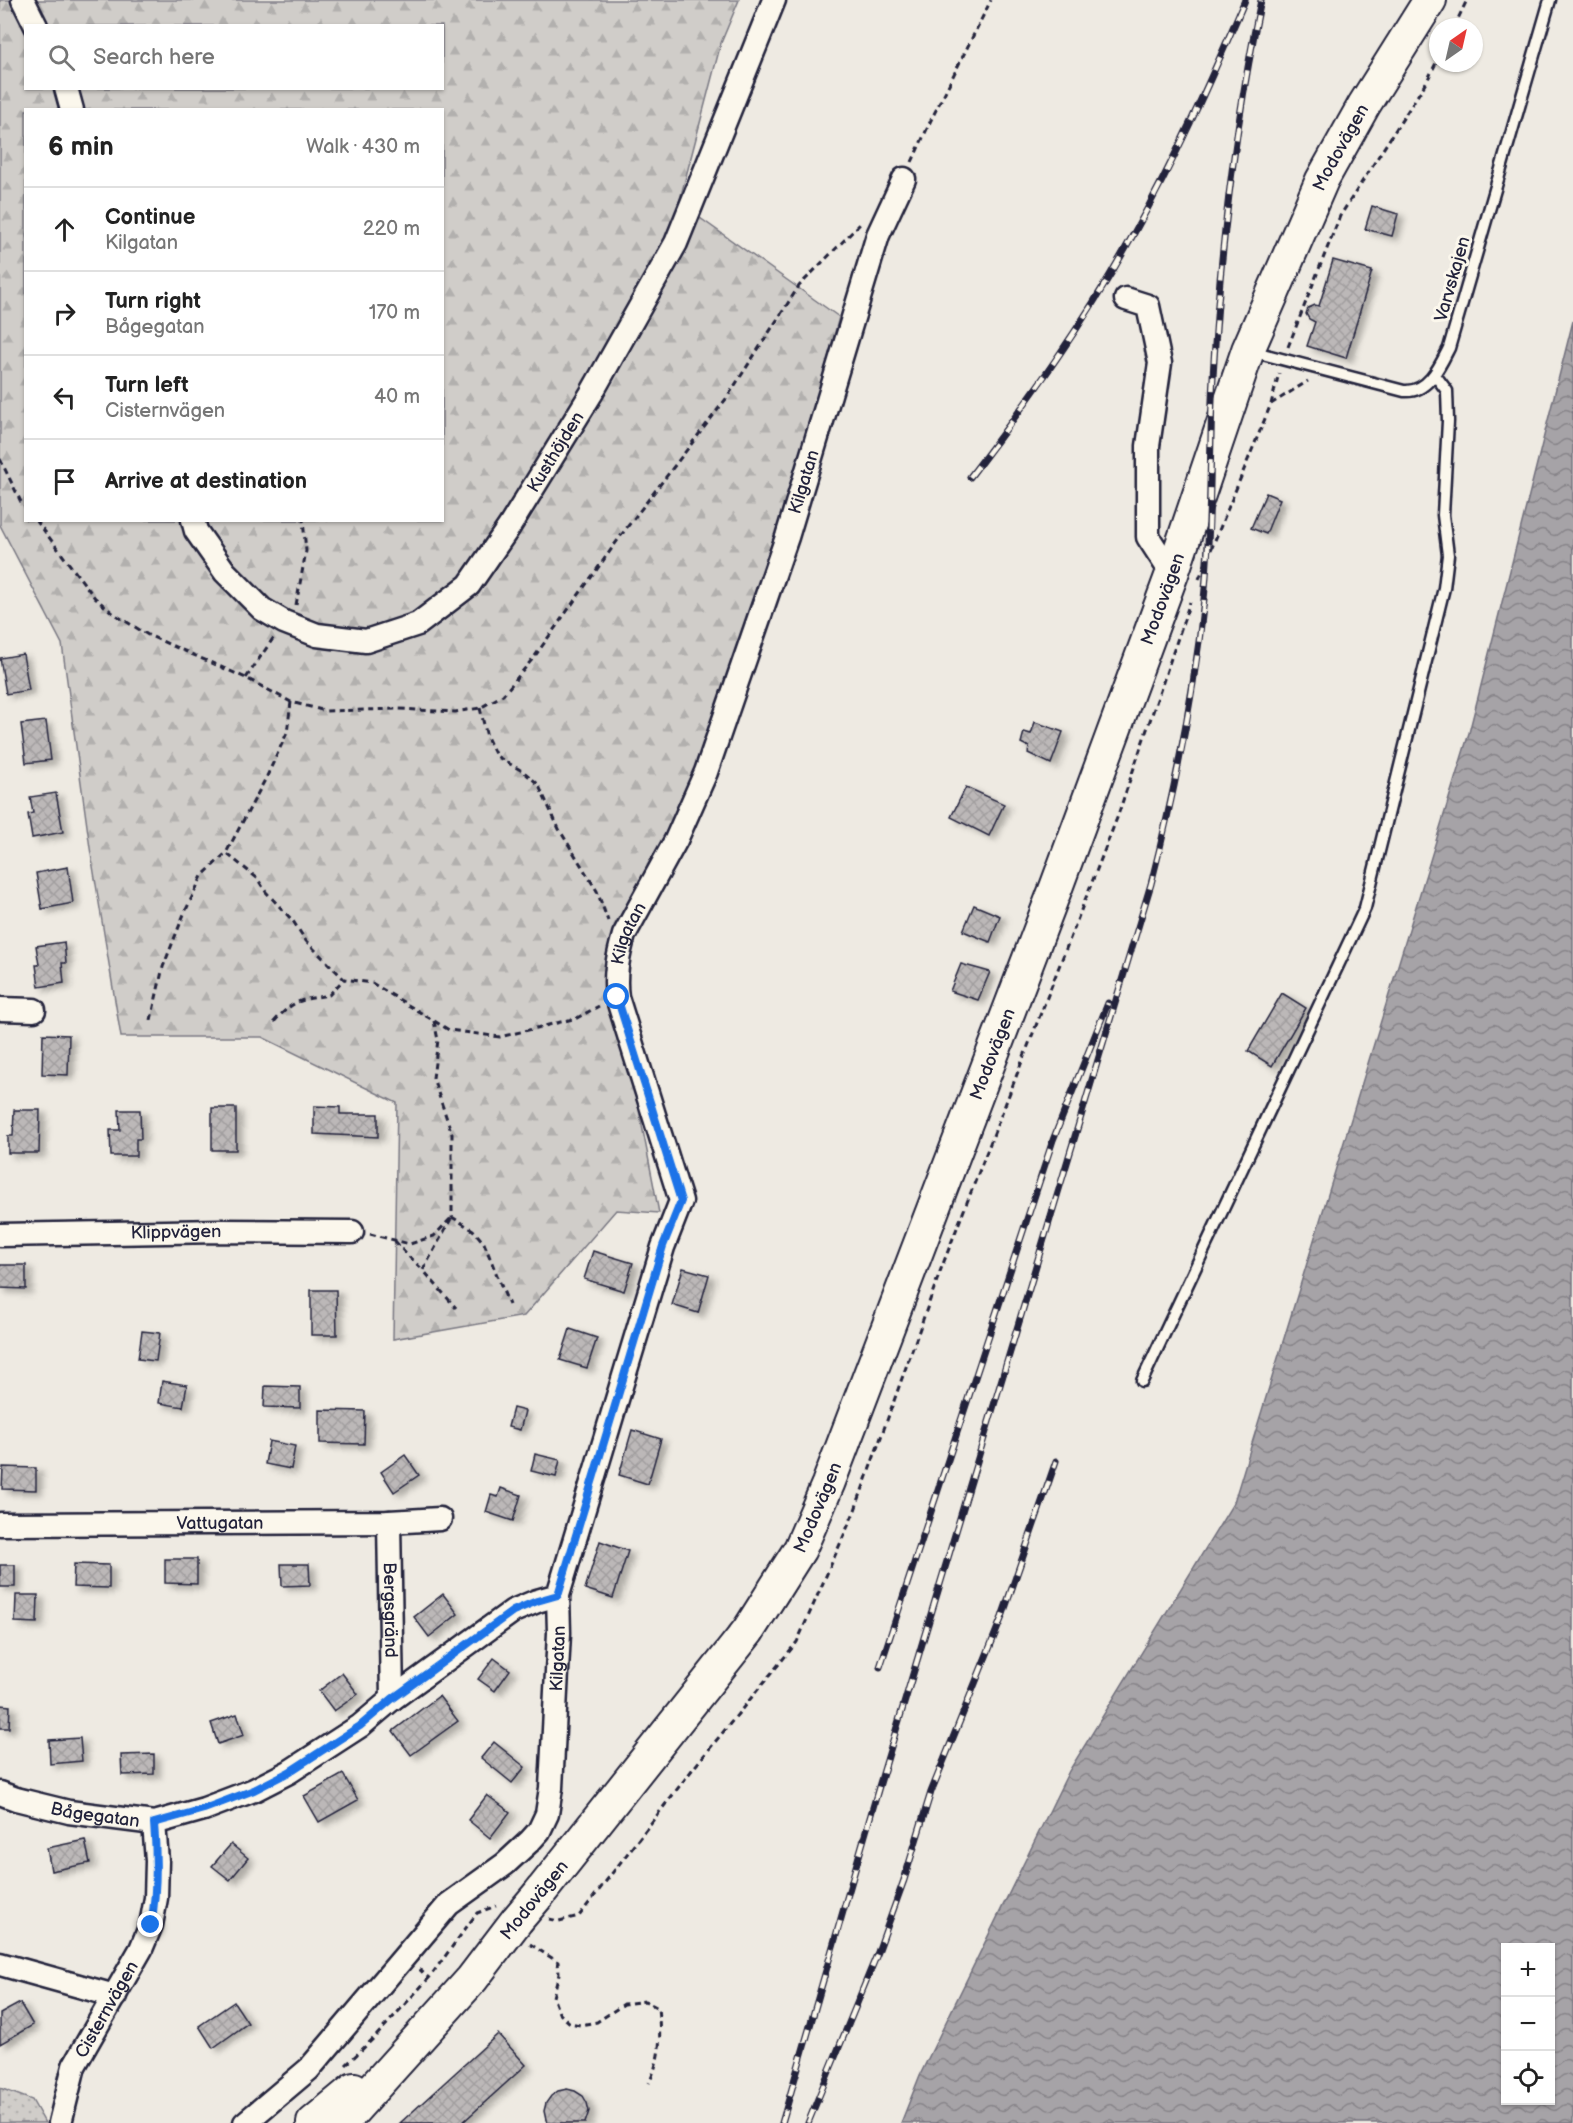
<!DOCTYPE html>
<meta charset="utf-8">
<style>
body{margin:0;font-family:"Balsamiq Sans",sans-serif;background:#f6f6f6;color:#222}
.controls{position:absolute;right:18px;bottom:18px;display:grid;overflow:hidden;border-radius:0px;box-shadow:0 2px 4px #0004}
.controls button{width:54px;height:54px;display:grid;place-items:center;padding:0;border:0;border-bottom:2px solid #e0e0e0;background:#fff;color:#222;font:30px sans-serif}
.compass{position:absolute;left:1429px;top:18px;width:54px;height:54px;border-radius:50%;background:#fff;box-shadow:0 2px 4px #0004;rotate:34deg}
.stop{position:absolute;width:18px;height:18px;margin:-14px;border:4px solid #1a73e8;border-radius:50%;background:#fff}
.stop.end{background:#1a73e8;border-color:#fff;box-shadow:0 2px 6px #0008}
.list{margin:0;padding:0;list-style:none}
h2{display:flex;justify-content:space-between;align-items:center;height:78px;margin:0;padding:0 24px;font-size:26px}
h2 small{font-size:20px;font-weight:400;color:#767676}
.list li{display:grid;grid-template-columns:39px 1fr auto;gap:18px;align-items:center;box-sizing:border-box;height:84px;padding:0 24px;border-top:2px solid #e0e0e0}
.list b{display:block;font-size:22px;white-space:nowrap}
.list p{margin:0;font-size:20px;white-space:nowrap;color:#767676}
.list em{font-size:20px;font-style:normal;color:#767676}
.icon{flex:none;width:33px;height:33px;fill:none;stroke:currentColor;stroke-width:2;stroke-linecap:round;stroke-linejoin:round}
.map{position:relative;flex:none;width:1573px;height:2123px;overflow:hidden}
.search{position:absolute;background:#fff;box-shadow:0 2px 4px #0004;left:24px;top:24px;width:420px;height:66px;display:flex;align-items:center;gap:15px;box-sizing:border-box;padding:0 21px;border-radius:0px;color:#767676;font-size:22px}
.panel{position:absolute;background:#fff;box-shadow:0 2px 4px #0004;left:24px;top:108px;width:420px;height:414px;border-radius:0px}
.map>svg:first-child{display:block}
</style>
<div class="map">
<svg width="1573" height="2123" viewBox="0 0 1573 2123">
<defs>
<pattern id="forest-firs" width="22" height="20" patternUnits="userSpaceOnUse" patternTransform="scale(1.5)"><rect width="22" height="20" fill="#d0cdc9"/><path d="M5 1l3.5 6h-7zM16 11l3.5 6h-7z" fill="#b2b0ae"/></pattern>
<pattern id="park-dots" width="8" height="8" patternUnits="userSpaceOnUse" patternTransform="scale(1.5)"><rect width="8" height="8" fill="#d0cdc9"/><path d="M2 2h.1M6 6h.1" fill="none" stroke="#b2b0ae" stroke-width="1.8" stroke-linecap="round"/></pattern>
<pattern id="water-waves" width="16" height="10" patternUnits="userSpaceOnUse" patternTransform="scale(1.5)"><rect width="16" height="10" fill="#a6a3a7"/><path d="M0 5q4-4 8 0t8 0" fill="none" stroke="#878489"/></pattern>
<pattern id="building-cross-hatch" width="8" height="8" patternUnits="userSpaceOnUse" patternTransform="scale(1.5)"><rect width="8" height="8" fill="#bcb8b8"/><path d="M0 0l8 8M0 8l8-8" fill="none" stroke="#a19e9f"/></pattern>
<filter id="shadow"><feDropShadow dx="6" dy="4" stdDeviation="3" flood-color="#0004"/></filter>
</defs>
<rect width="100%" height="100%" fill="#eeeae2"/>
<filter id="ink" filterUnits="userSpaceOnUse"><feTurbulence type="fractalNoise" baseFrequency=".0167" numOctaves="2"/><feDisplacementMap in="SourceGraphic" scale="12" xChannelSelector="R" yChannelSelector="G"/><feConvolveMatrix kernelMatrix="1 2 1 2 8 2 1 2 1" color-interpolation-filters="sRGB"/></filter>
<g filter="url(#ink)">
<!-- forest -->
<path fill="url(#forest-firs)" stroke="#797882" stroke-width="1.5" fill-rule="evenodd" d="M0 0H739L721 43 679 203 839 317 802 456 706 772 624 935 617 997 659 1213 616 1210 524 1316 393 1339 397 1103 262 1037H121L90 848 62 644 0 525ZM26 26H442V88H26ZM26 110H442V520H26Z"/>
<!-- park -->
<path fill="url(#park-dots)" stroke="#797882" stroke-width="1.5" d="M0 2088 32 2100 45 2123H0Z"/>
<!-- water -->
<path fill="url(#water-waves)" stroke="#716f7c" stroke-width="1.5" fill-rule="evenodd" d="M1573 321V2123H901L920 2075 1069 1771 1234 1502 1469 733ZM1506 1948H1550V2100H1506Z"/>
<!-- building -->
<g fill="url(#building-cross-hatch)" stroke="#22223b" stroke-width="1.5" filter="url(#shadow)">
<path d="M1372 206 1398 214 1392 236 1365 229Z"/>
<path d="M1333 260 1372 271 1346 358 1307 346 1315 322 1309 319 1306 314 1308 308 1315 305 1319 306Z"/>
<path d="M1266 493 1280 499 1266 534 1251 528Z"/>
<path d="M23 654 29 690 6 694 0 658Z"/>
<path d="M46 721 51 760 26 763 21 724Z"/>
<path d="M1035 722 1063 732 1051 764 1028 753 1029 747 1021 743 1024 732 1031 734Z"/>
<path d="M966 787 1004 804 989 836 951 817Z"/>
<path d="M56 793 63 832 32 838 28 814 33 813 30 797Z"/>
<path d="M68 867 73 903 42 909 36 873Z"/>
<path d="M974 905 1000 916 990 942 963 931Z"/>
<path d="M64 942 66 963H62L64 983 39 987 36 965H39L36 946Z"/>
<path d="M961 964 990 972 978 1000 950 991Z"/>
<path d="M1282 993 1306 1008 1272 1066 1248 1051Z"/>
<path d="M43 1034 69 1035 68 1075 42 1074Z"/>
<path d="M314 1106 340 1107V1114H378V1137L314 1134Z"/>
<rect x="212" y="1108" width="24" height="42"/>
<path d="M14 1110H40L39 1153H8V1136H13Z"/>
<path d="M119 1110H140L141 1139H136V1156H111L110 1130H120Z"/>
<path d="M593 1251 633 1263 624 1291 584 1279Z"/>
<path d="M0 1265H26V1289L0 1288Z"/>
<path d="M683 1268 709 1275 698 1313 672 1305Z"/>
<path d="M311 1290H336L337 1335H311Z"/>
<path d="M570 1329 597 1338 587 1368 560 1360Z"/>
<path d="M142 1331 160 1333 156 1361 138 1359Z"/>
<path d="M162 1381 187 1385 183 1407 159 1403Z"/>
<path d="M265 1386 300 1387V1408L264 1407Z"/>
<path d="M513 1408 525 1411 520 1430 508 1427Z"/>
<path d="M320 1410 365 1411 364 1444 320 1443Z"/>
<path d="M632 1430 661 1439 648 1484 619 1475Z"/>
<path d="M269 1441 295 1446 291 1469 265 1464Z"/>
<path d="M535 1454 560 1460 556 1477 531 1471Z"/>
<path d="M405 1455 419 1475 394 1492 381 1472Z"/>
<path d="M3 1467 36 1468V1490L2 1489Z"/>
<path d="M501 1488 521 1495 513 1521 486 1512 491 1495 498 1497Z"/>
<path d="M600 1541 628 1551 613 1598 585 1589Z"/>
<path d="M165 1559H197V1584L165 1583Z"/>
<path d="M74 1564 109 1565V1588L73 1587Z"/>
<path d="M281 1564H309L310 1585 282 1586Z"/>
<rect x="0" y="1565" width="15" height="22"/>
<path d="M443 1594 458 1614 429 1637 414 1617Z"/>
<path d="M16 1595H38L37 1623 15 1622Z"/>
<path d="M494 1658 510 1670 495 1691 478 1679Z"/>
<path d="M342 1673 358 1694 334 1711 319 1691Z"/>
<path d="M439 1696 458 1721 411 1755 393 1731Z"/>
<path d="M0 1705 10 1706 9 1728H0Z"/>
<path d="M237 1714 244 1735 218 1744 211 1723Z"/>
<path d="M80 1738 82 1761 50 1764 49 1740Z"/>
<path d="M494 1742 525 1767 512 1783 481 1758Z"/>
<path d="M154 1754V1774L122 1775 121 1755Z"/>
<path d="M343 1774 358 1800 319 1822 304 1796Z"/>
<path d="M487 1795 510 1812 490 1838 468 1820Z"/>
<path d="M85 1840 90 1863 51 1871 47 1848Z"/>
<path d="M231 1844 248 1858 230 1880 212 1866Z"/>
<path d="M234 2002 248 2023 213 2048 199 2026Z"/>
<path d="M20 2003 33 2025 0 2044V2014Z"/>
<path d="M498 2034 526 2065 462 2123H400Z"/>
<path d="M567 2089 575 2091 583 2096 587 2103 589 2111 585 2123H548L546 2120 544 2111 546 2103 551 2096 558 2091Z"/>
</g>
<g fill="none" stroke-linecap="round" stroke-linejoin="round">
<!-- lane casing -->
<g stroke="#22223b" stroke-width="15">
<g id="lane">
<path d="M1251 351 1404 391C1428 393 1440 366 1449 348L1550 0"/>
<path d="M1142 1381 1365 908 1444 588 1448 555 1443 515 1448 421 1447 391 1435 375"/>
</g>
</g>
<!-- street casing -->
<g stroke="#22223b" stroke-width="27">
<g id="street">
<path d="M23 0 36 26"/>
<path d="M66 88 72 110"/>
<path d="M1126 299 1148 306 1160 363 1148 446V537L1172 574"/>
<path id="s1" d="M193 520 196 531 225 572 262 609 284 622 317 635 366 641 418 624 469 585 509 527 591 394 676 243 774 0"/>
<path d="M0 1009 34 1010"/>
<path id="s2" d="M0 1235 221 1231 352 1232"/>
<path id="s3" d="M389 1522 392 1699"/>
<path id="s4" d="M0 1524 389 1522 440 1519"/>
<path id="s5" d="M0 1793 16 1799 69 1812 154 1823 204 1809 254 1790 289 1772 360 1726 392 1699 513 1611 537 1601 558 1595"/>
<path d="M0 1964 115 1996"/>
<path id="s6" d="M60 2123 74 2066 141 1949 151 1925 156 1898 157 1861 154 1823"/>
<path id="s7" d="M245 2123 309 2069 449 1904 505 1864 530 1841 539 1831 547 1814 551 1788 559 1633 558 1595 663 1247 681 1201 617 997C614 975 618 956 624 935L676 840 706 772 787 537 878 235 904 179"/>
</g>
</g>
<!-- secondary casing -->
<g stroke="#22223b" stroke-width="36">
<g id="secondary">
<path id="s8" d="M539 1894 748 1631 800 1549 828 1484 1057 885 1172 574 1248 350 1322 180 1364 105 1430 0"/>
<path d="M313 2123 354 2089"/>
<path d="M342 2123 472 1979 517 1920"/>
</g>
</g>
<!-- path -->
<g stroke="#22223b" stroke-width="3" stroke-dasharray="6 4.5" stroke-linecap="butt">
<path d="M1454 27 1467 0"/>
<path d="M912 162 931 120 991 0"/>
<path d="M1288 347 1340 216 1427 81 1438 59"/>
<path d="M1271 404 1308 381"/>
<path d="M0 459 21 502 26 508"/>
<path d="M36 520 95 598 114 614 148 635 246 678 291 702 326 711 399 709 455 712 480 708 503 695 535 656 625 530 726 399 799 286 860 224"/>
<path d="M1199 579 1271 404 1279 373"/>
<path d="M296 605 306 551 303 520"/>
<path d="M246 678 274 637"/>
<path d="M291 702 287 733 267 776 226 853 257 878 266 892 293 921 306 941 344 979 372 983 449 1030 500 1037 577 1018 599 1006"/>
<path d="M480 708 487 737 496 756 524 772 538 784 559 829 597 891 608 921"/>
<path d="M151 1020 163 967 184 914 202 876 226 853"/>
<path d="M434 1021 438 1040 433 1078 452 1134V1217L473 1230 484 1243 509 1305"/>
<path d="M274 1022C294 999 301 1000 329 995L344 979"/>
<path d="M370 1234 410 1244 434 1236 452 1217 423 1270 456 1308"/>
<path d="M395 1241 406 1254 423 1270"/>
<path d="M549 1919 559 1921 579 1916 692 1770 797 1642 855 1510 941 1269 1117 818 1190 602"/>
<path d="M530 1944 558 1962 559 1974 553 1997 559 2013 570 2023 580 2025 597 2022 624 2004 645 2001 658 2008C661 2035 661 2058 649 2083"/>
<path d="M419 1969 429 1978"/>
<path d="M346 2065 376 2036 429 1978 477 1913 496 1906"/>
</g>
<!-- lane -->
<use href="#lane" stroke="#fbf7ec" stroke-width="10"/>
<!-- street -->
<use href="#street" stroke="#fbf7ec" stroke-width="22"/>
<!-- secondary -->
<use href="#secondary" stroke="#fbf7ec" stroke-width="32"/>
<!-- rail casing -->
<g stroke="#22223b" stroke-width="7">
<g id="rail">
<path d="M970 477C1029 400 1086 321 1133 235 1175 160 1211 79 1245 0"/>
<path d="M880 1667 1053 1140 1108 1003"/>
<path d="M782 2123 878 1790 1151 884C1175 790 1194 696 1204 599 1212 525 1209 451 1213 377 1220 251 1235 124 1261 0"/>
<path d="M808 2123 878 1952 904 1880 931 1792 1002 1617 1056 1461"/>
</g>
</g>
<!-- rail -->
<use href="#rail" stroke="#fbf7ec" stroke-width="4.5" stroke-dasharray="14" stroke-linecap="butt"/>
<!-- secondary-bridge casing -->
<g stroke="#22223b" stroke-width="36" stroke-linecap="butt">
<path id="secondary-bridge" d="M517 1920 539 1894"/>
</g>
<!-- secondary-bridge -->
<use href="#secondary-bridge" stroke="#fbf7ec" stroke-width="32"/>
</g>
</g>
<g fill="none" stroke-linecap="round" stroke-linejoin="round" filter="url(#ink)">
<!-- route -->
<path stroke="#1a73e8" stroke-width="8" d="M151 1925C157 1891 157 1858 154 1823L204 1809 254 1790 289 1772 360 1726 392 1699 513 1611 537 1601 558 1595 663 1246 681 1201 617 997"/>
</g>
<g text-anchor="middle" stroke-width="6" stroke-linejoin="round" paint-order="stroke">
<!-- street labels -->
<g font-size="18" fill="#22223b" stroke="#fbf7ec">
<text dy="6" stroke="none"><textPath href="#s8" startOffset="1936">Modovägen</textPath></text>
<text transform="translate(1452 279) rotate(-74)" y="6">Varvskajen</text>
<text dy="6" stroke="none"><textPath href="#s1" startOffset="502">Kusthöjden</textPath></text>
<text dy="6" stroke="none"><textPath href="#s7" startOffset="1833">Kilgatan</textPath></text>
<text dy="6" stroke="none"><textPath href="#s8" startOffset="1450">Modovägen</textPath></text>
<text dy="6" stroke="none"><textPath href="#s7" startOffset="1347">Kilgatan</textPath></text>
<text dy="6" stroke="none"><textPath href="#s8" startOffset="964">Modovägen</textPath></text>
<text dy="6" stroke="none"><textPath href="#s2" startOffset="176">Klippvägen</textPath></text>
<text dy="6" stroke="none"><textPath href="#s8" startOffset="478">Modovägen</textPath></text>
<text dy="6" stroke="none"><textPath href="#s4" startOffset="220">Vattugatan</textPath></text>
<text dy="6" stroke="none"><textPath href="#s3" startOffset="88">Bergsgränd</textPath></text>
<text dy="6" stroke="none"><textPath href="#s7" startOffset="591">Kilgatan</textPath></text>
<text dy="6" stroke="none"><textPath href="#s5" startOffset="98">Bågegatan</textPath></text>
<text transform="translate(534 1900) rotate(-51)" y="6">Modovägen</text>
<text dy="6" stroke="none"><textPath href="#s6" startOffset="124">Cisternvägen</textPath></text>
</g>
</g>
</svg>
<div class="controls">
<button>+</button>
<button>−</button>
<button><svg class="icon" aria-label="locate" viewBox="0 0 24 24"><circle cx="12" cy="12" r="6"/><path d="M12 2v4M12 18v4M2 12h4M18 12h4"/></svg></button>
</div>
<svg class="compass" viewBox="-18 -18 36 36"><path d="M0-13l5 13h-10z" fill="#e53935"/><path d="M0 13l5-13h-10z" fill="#767676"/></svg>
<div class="stop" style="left:617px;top:997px"></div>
<div class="stop end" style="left:151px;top:1925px"></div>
<div class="search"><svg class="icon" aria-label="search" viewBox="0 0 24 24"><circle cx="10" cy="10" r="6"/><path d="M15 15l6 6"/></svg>Search here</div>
<section class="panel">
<h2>6 min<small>Walk · 430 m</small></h2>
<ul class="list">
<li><svg class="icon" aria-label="ahead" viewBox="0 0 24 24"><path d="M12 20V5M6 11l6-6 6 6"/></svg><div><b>Continue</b><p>Kilgatan</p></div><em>220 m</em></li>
<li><svg class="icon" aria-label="right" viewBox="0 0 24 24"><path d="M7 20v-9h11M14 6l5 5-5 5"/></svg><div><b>Turn right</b><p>Bågegatan</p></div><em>170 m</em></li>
<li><svg class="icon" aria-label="left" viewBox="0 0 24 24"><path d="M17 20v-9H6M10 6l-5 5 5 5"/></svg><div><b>Turn left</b><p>Cisternvägen</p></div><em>40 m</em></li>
<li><svg class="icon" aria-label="arrive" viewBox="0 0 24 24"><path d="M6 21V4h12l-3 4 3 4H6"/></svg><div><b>Arrive at destination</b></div></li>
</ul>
</section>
</div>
